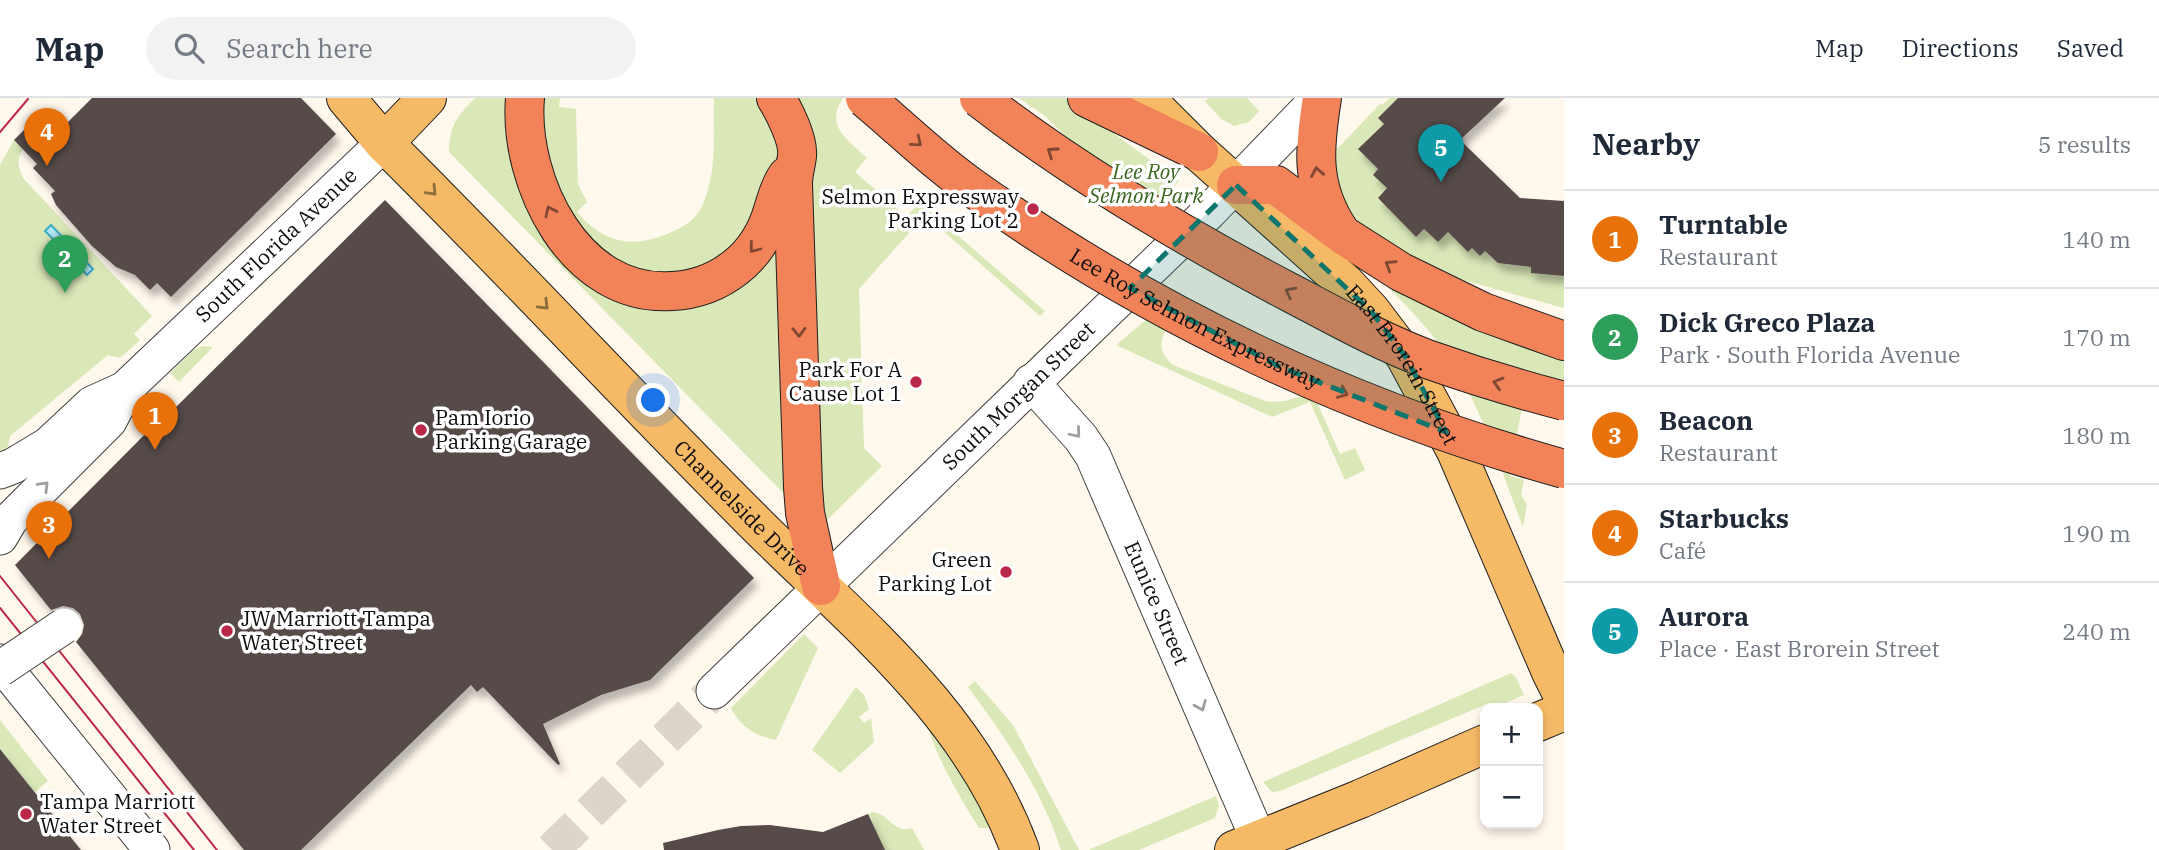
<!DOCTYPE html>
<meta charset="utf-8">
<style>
body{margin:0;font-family:"IBM Plex Serif",serif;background:#f2f2f3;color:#1f2937}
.controls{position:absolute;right:21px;bottom:21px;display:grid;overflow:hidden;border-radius:14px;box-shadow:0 4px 10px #0003}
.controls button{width:63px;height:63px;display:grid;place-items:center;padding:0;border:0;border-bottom:2px solid #e0e1e3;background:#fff;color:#1f2937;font:35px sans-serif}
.you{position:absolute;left:654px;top:303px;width:24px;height:24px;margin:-18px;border:5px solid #fff;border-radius:50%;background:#1a73e8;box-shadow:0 0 0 10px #1a73e833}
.badge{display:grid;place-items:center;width:46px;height:46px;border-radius:50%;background:#bb2748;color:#fff;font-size:23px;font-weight:700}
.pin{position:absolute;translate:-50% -58px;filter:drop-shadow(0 2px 4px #0008)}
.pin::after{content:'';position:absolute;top:37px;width:24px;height:21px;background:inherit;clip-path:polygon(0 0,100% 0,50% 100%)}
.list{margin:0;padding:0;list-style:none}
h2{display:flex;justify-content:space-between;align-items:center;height:91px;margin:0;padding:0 28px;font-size:30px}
h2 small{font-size:23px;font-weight:400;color:#747a83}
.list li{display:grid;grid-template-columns:46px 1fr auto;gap:21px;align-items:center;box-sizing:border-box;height:98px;padding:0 28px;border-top:2px solid #e0e1e3}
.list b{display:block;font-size:26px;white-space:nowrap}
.list p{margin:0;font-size:23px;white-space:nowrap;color:#747a83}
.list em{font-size:23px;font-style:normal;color:#747a83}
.icon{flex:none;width:38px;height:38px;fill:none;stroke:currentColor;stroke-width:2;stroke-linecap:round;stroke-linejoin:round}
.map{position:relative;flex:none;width:1564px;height:752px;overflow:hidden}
header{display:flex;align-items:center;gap:42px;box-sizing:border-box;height:98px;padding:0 35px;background:#fff;border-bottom:2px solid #e0e1e3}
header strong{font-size:33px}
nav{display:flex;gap:38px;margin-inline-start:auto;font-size:24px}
.search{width:490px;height:63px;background:#f2f2f3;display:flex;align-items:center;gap:18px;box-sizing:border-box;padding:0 24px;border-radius:38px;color:#747a83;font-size:26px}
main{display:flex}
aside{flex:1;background:#fff}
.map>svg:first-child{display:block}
</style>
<header>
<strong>Map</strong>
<div class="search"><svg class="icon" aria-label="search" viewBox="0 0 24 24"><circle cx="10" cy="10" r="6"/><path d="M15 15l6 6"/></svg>Search here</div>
<nav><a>Map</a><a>Directions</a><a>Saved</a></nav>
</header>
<main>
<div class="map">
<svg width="1564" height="752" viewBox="0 0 1564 752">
<defs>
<filter id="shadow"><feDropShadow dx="4.5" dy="8" stdDeviation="3.5" flood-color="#0004"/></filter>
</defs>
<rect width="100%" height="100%" fill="#fff8ed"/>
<!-- green -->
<g fill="#dae8b8">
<path d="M475 0H560L559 9 576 11 578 86 587 104 577 114C602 144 631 151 667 136 686 128 698 121 705 101 717 70 713 33 714 0H843C824 28 848 42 867 60L855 74 907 119 919 104 1045 213 1040 218 925 117 859 191 864 350 882 368 824 425 791 403 449 54C450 26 456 20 475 0Z"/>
<path d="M1019 0H1065L1179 83 1146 118 1045 18Z"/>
<path d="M1209 0H1247L1259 13 1249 24 1234 28 1221 21 1205 3Z"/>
<path d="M1390 0H1398L1378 20 1384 26 1359 51 1378 71 1373 77 1387 90 1378 100 1416 139 1424 131 1438 144 1448 134 1468 154 1472 150 1480 158 1485 153 1498 165 1531 169V175L1564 178V210L1463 182 1385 144 1350 120 1334 98 1330 52 1338 50 1380 6 1382 7Z"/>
<path d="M14 42 23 51C16 62 18 68 23 80L152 218 134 236 140 242 120 260 108 257 10 338 7 354 0 359V67Z"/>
<path d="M1374 176 1564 261V287L1527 279 1510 378 1524 382 1521 396 1527 407 1523 429C1501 373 1483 311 1449 260 1428 229 1401 201 1374 176Z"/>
<path d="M1178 195C1178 199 1179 202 1179 206 1174 230 1146 243 1173 267L1265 303C1283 306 1296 300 1312 293L1340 356 1355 350 1365 372 1345 382 1310 304 1272 319 1116 247Z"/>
<path d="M203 248 213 249 179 284 170 275 193 252Z"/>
<path d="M804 536 818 550 776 642C756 638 740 629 731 610Z"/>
<path d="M1511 575 1517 581 1524 597 1503 606 1489 605 1280 693 1272 694 1263 684Z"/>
<path d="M975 583 1013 627 1079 752H1061C1042 692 1005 639 968 589Z"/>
<path d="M856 589 864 597 869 611 859 619 864 625 871 620 874 644 840 675 812 652Z"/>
<path d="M926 618 994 730H979C963 705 928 646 926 618Z"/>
<path d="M0 622 48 683 35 694 0 651Z"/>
<path d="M1216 698 1219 707 1215 720 1139 752H1088Z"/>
<path d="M872 714C889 715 893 736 912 730L924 752H885L868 716Z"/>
</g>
<!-- water -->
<path fill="#b3e8f5" stroke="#3babcb" stroke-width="2" d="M51 127 93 171 87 177 74 162 68 164 61 161 58 153 59 147 45 133Z"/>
<!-- building -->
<g fill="#564c4a" filter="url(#shadow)">
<path d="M92 0H301L336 36 171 199 157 185 150 192 135 177 116 169 92 148 56 107 51 96 55 93 33 70 37 66 14 42 44 12 61 31Z"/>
<path d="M1398 0H1505L1460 42 1520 100 1564 103V178L1531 175V169L1498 165 1485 153 1480 158 1472 150 1468 154 1448 134 1438 144 1424 131 1416 139 1378 100 1387 90 1373 77 1378 71 1358 51 1384 26 1378 20Z"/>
<path d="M385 102 754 480 650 582 601 597 543 626 560 666 558 667 483 589 477 594 471 587 301 752H244L76 544 82 536 84 527 80 516 73 510 63 508 51 512 15 467 171 310 173 312Z"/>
<path d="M0 651 69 737 81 752H0Z"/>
<path d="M868 716 885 752H664L663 745 718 732 741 728 770 727 823 734Z"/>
</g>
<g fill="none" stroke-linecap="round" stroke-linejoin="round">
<!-- minor-tunnel -->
<path stroke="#dbd5cb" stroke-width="35" stroke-dasharray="35 18" stroke-linecap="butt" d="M552 752 714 593"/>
<!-- minor casing -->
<g stroke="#404040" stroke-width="37">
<g id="minor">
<path id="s1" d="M1031 284 1081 340 1093 358 1263 752"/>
<path id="s2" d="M0 373 13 368 48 347 92 306 125 291 384 45"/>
<path d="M0 439 10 422 109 323 121 300"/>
<path d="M0 564 152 752"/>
<path id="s3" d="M714 593 1209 114 1319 0"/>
</g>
</g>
<!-- major casing -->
<g stroke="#1e1e1e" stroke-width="40">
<g id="major">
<path id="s4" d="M346 0 384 45C508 168 626 296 749 419 850 521 969 612 1020 752"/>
<path id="s5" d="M1145 0 1199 54 1346 186 1371 213 1405 258 1456 353 1551 574 1564 600"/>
<path d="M384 45 427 0"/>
<path d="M1538 624 1564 613"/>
<path d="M1234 752 1360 701 1485 646"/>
</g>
</g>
<!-- highway casing -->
<g stroke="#1e1e1e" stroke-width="40">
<g id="highway">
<path d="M525 0C518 84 575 200 672 193 695 192 717 184 736 169 755 154 766 136 773 112 777 100 779 89 787 78"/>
<path d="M776 0C784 13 799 42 797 58 796 67 793 76 793 86L803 389 805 415 821 488"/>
<path d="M1087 0 1199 54"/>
<path d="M1322 0C1314 50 1310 88 1339 132"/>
<path d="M1236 87H1276L1343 137 1401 174 1483 214 1564 243"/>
</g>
</g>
<!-- minor -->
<use href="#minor" stroke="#fff" stroke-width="35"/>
<!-- major -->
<use href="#major" stroke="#f6b966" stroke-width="38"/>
<!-- highway -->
<use href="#highway" stroke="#f28358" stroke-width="38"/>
<!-- tram -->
<g stroke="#bb2748" stroke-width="2">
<path d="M0 34 28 1"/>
<path d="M0 478 217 752"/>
<path d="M0 510 194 752"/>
</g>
<!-- minor-bridge casing -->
<g stroke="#404040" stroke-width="37" stroke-linecap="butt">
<path id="minor-bridge" d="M0 571 64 528"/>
</g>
<!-- highway-bridge casing -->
<g stroke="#1e1e1e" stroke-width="40" stroke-linecap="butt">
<g id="highway-bridge">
<path id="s6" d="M865 0C900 29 933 62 970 88 1150 217 1352 312 1564 371"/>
<path d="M979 0C1076 75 1181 137 1289 194 1335 218 1379 243 1427 261 1472 277 1518 291 1564 303"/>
</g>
</g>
<!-- minor-bridge -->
<use href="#minor-bridge" stroke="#fff" stroke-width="35"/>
<!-- highway-bridge -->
<use href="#highway-bridge" stroke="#f28358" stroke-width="38"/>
</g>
<!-- one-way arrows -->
<defs><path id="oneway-chevron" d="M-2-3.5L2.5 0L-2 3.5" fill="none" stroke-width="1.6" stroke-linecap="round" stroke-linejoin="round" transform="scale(1.75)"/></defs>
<g stroke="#804832">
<use href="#oneway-chevron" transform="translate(917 44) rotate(40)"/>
<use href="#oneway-chevron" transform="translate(1052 54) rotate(-145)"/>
<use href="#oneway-chevron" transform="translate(1317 74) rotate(-100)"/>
<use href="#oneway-chevron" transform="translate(550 113) rotate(-115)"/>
<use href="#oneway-chevron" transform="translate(754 150) rotate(128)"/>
<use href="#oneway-chevron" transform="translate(1390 167) rotate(-148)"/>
<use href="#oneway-chevron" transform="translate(1290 194) rotate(-152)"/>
<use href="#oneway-chevron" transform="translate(799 234) rotate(88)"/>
<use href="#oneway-chevron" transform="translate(1498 285) rotate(-163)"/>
<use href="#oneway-chevron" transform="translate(1343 295) rotate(23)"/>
</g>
<g stroke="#8d6c3e">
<use href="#oneway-chevron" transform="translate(432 93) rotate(46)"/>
<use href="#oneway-chevron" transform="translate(544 207) rotate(45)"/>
</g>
<g stroke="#9e9e9e">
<use href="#oneway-chevron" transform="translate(1076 335) rotate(50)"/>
<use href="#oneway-chevron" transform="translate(44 388) rotate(-46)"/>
<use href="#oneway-chevron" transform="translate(1201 608) rotate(67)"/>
</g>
<!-- marked area -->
<path fill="#0f766e" fill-opacity="0.2" stroke="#0f766e" stroke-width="5" stroke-dasharray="14 9" stroke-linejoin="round" d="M1236 87 1371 213 1405 258 1446 334 1280 269 1130 190Z"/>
<!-- markers -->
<g fill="#bb2748" stroke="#fff" stroke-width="2.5">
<circle cx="1033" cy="111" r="7"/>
<circle cx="916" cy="284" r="7"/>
<circle cx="421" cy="332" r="7"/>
<circle cx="1006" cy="474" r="7"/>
<circle cx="227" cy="533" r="7"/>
<circle cx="26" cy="716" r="7"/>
</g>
<g text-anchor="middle" stroke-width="7" stroke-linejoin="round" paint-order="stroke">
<!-- park labels -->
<g font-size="21" font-style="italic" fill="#39641e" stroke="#fff">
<text x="1146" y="81">Lee Roy<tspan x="1146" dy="24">Selmon Park</tspan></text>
</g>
<!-- poi labels -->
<g font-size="21" fill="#0d0d0d" stroke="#fff" text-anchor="end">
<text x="1019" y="106">Selmon Expressway<tspan x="1019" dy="24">Parking Lot 2</tspan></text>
<text x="902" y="279">Park For A<tspan x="902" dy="24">Cause Lot 1</tspan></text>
<text x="435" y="327" text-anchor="start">Pam Iorio<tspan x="435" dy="24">Parking Garage</tspan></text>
<text x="992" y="469">Green<tspan x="992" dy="24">Parking Lot</tspan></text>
<text x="241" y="528" text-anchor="start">JW Marriott Tampa<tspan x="241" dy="24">Water Street</tspan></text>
<text x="40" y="711" text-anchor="start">Tampa Marriott<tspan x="40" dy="24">Water Street</tspan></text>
</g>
<!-- street labels -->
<g font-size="21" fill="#0d0d0d" stroke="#fff">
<text dy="7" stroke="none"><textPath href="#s2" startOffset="360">South Florida Avenue</textPath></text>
<text dy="7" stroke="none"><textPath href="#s6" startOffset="399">Lee Roy Selmon Expressway</textPath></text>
<text dy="7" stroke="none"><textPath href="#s5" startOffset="373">East Brorein Street</textPath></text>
<text dy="7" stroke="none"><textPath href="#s3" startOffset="424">South Morgan Street</textPath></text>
<text dy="7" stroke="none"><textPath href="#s4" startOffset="570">Channelside Drive</textPath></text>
<text dy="7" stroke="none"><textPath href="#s1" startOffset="257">Eunice Street</textPath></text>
</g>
</g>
</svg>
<div class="controls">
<button>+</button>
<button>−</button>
</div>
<div class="you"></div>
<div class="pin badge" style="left:155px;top:352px;background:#e8710a">1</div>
<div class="pin badge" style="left:65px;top:195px;background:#2e9e5b">2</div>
<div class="pin badge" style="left:49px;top:461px;background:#e8710a">3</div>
<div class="pin badge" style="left:47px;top:68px;background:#e8710a">4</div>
<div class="pin badge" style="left:1441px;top:84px;background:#0f9aa8">5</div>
</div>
<aside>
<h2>Nearby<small>5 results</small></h2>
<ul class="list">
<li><span class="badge" style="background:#e8710a">1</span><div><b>Turntable</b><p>Restaurant</p></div><em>140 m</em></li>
<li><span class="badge" style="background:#2e9e5b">2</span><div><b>Dick Greco Plaza</b><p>Park · South Florida Avenue</p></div><em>170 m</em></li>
<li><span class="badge" style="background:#e8710a">3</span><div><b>Beacon</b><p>Restaurant</p></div><em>180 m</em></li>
<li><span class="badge" style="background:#e8710a">4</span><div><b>Starbucks</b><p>Café</p></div><em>190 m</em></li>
<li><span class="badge" style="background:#0f9aa8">5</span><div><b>Aurora</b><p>Place · East Brorein Street</p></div><em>240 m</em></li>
</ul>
</aside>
</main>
